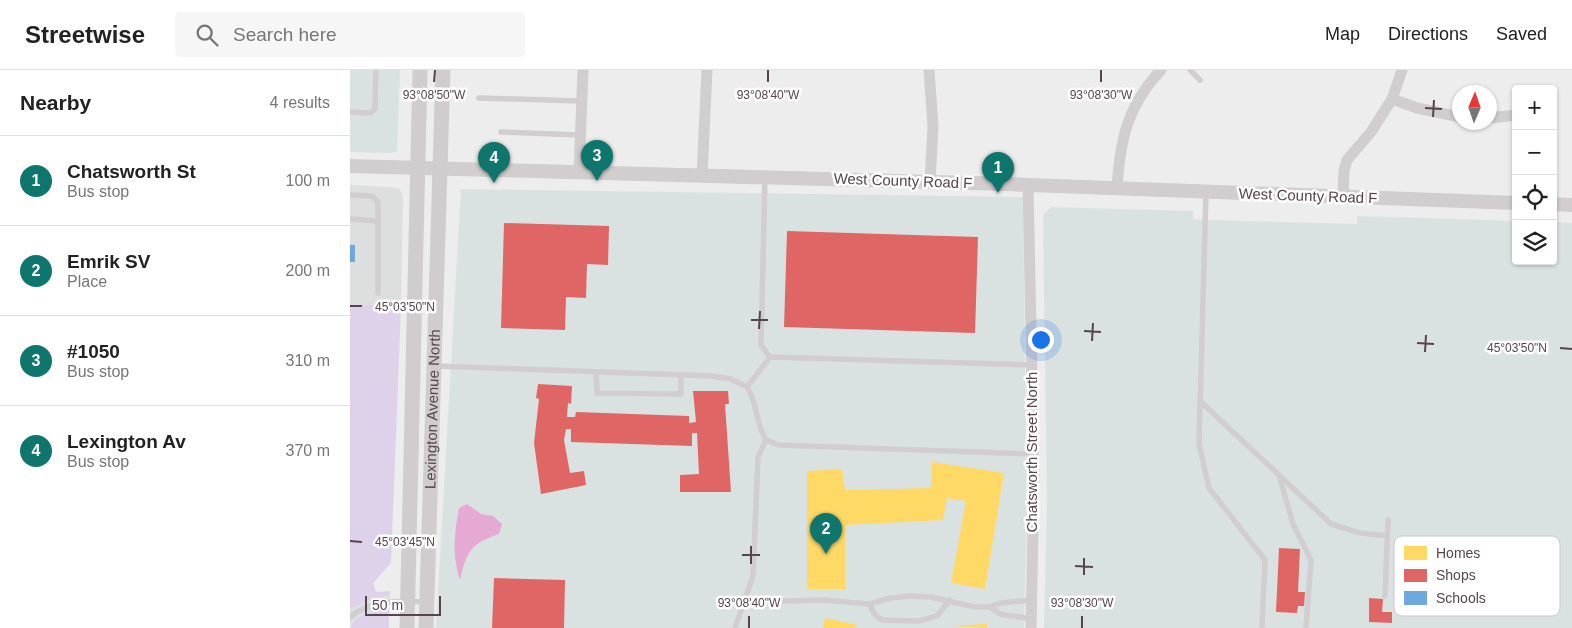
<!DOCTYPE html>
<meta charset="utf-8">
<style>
body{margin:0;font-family:Helvetica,sans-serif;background:#f6f6f6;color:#222}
.controls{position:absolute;right:15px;top:15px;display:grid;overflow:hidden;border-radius:5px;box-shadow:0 1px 4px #0004}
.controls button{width:45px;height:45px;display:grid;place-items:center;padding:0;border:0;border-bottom:1px solid #e0e0e0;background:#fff;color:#222;font:25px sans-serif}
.compass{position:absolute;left:1102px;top:15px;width:45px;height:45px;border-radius:50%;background:#fff;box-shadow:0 1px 4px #0004;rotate:2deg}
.scale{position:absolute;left:15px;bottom:12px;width:76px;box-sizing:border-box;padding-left:5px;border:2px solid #57454d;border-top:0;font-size:14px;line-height:18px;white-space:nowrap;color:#57454d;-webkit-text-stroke:4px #fff;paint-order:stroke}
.you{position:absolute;left:690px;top:269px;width:18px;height:18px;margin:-12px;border:4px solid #fff;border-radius:50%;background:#1a73e8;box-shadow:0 0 0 8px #1a73e833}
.badge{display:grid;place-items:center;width:32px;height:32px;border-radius:50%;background:#0f766e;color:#fff;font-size:16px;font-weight:700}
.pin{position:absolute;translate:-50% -41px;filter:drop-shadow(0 1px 2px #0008)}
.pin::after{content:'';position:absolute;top:26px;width:18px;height:15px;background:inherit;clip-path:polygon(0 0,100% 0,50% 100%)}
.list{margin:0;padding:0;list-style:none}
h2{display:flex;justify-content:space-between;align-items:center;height:65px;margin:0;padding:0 20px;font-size:21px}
h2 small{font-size:16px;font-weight:400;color:#767676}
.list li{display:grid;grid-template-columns:32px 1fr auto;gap:15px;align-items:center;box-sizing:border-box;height:90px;padding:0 20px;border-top:1px solid #e0e0e0}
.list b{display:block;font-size:19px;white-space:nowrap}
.list p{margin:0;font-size:16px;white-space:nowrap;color:#767676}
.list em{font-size:16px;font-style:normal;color:#767676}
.icon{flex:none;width:28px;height:28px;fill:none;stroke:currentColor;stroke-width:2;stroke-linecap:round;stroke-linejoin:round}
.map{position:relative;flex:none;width:1222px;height:558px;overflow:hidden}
header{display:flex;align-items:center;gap:30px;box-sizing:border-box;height:70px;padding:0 25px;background:#fff;border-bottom:1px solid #e0e0e0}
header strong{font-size:24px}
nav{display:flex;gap:28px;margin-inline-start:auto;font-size:18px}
.search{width:350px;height:45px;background:#f6f6f6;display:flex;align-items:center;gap:12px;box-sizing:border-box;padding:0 18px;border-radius:5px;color:#767676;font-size:19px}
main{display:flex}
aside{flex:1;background:#fff}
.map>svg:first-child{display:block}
</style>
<header>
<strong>Streetwise</strong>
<div class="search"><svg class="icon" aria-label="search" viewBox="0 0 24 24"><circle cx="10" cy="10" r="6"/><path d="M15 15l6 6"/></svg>Search here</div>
<nav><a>Map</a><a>Directions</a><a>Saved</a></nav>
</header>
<main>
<aside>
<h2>Nearby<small>4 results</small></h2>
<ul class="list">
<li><span class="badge">1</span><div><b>Chatsworth St</b><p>Bus stop</p></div><em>100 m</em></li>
<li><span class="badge">2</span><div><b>Emrik SV</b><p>Place</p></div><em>200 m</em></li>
<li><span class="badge">3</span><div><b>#1050</b><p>Bus stop</p></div><em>310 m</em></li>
<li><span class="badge">4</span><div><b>Lexington Av</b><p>Bus stop</p></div><em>370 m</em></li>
</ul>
</aside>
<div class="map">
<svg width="1222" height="558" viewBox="0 0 1222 558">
<rect width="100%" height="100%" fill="#ecedec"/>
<!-- commercial -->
<g fill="#dae2e1">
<path d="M0 0H50L47 82 42 83 0 82Z"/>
<path d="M111 119 673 127 677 443 674 558H86Z"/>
<path d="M701 137 843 141V149L855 150 1007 154V146L1166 151V191H1203V152L1222 153V558H694L697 433 693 145Z"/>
<path d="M40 525 39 540 28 541 5 550 0 555V539L20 530Z"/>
</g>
<!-- education -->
<path fill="#dddfde" d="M0 115 41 117 49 119 53 125 51 236 0 234Z"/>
<!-- green -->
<g fill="#ded2eb">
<path d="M0 234 51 236 41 493 23 513 26 522 40 521V525L20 530 0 539Z"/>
<path d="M35 540H39V558H0C4 545 24 542 35 540Z"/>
</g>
<!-- water -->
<path fill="#e6a9d3" d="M117 434 131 444 143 446 152 454 149 464C120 474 117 481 110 510 102 484 104 465 109 438Z"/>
<!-- homes -->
<g fill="#ffd966">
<path d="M582 392 654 403 635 519 601 513 616 431 597 428 593 450 495 455V519H457V401L492 399 495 420 581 418Z"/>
<path d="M475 548 507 555 506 558H473Z"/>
<path d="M637 554V558L601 556Z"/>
</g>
<!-- shops -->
<g fill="#e06666">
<path d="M154 153 259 156 258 195 237 194 236 228 216 227 215 260 151 258Z"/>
<path d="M437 161 628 167 625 263 434 257Z"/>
<path d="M188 314 222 316 221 334 218 333 217 347H225L226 342 339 346V353L346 352 343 321H378L379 334H375L381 422H330V405L349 404 347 363H342V376L221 372V359H216L214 370 220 403 234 401 236 415 191 424 184 373 189 329 186 328Z"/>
<path d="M929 478 950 479 948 522H955L954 536H948L947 543 926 542Z"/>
<path d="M144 508 215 510 214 558H142Z"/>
<path d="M1019 528 1033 529 1032 542H1042V553L1019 552Z"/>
</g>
<!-- schools -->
<rect fill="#6fa8dc" x="0" y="175" width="5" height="17"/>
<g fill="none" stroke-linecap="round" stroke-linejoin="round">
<!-- service -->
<g stroke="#d2cdcf" stroke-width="5.5">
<path d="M840 0 850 10"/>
<path d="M129 28 231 31"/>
<path d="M0 42 20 43 25 39 26 0"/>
<path d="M151 62 230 65"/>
<path d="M415 108 411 275 420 287"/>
<path d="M856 122 849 374 859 418 915 490 912 558"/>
<path d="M0 125 22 126 28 132V223"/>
<path d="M0 149 28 151"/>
<path d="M86 296 362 306 381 309 397 317"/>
<path d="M246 302 247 323 331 324V305"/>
<path d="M850 331 929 405 943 454 961 490 956 558"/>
<path d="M416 370 429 375 683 384"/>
<path d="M931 407 981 454 1010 463 1037 466"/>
<path d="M1035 526 1038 450"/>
<path d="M396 532 474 530 519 534 540 528 561 526 580 527 625 537H640L650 533 682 530"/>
<path d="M519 534 526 546 532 550 569 551 587 546 600 530"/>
<path d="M640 537 650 544 681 549"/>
<path d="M0 547C22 529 49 531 77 532"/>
<path d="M385 558 403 506 408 387 416 370C405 353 408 333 397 317L420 287 682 295"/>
</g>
<!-- minor -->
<g stroke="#d2cdcf" stroke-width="11">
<path d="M579 0 583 57 580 112"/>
<path d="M1042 29 1067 38 1110 47"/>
<path d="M1140 48 1166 45"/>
<path d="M229 102 233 0"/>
<path d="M352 106 357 0"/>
<path d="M678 115 684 405 681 558"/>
<path d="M767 118C770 70 777 36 811 0"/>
<path d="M993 128 994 101 997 90 1021 62 1042 29 1052 0"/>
</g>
<!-- tertiary -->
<g stroke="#d2cdcf" stroke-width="14">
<path d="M0 96 655 114 1166 133"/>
<path d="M1203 134 1222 135"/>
</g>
<!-- secondary -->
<g stroke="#d1cdce" stroke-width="15">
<path d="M57 558 70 0"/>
<path id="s1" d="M76 558 93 0"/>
</g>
</g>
<!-- ticks -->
<path fill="none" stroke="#57454d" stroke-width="2" d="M84 12 85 0M418 12V0M751 12V0M1075 38 1092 39M1083 47 1084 30M0 236H12M401 250H418M409 259 410 241M734 261 751 262M742 271 743 253M1067 273 1084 274M1210 278 1222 279M1075 282 1076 265M0 471 12 472M392 485H410M401 494V476M725 496 743 497M734 505V488M399 558V546M732 558V546"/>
<g text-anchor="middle" stroke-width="5" stroke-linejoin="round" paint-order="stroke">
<!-- street labels -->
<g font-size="15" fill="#57454d" stroke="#fff">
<text transform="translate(553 111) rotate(2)" y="5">West County Road F</text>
<text transform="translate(958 126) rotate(2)" y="5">West County Road F</text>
<text dy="5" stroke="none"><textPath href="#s1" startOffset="219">Lexington Avenue North</textPath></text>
<text transform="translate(682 382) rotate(-90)" y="5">Chatsworth Street North</text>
</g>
</g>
<!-- legend -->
<rect x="1044" y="466" width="166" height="80" rx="8" fill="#fff" stroke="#cdc7ca" stroke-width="1"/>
<rect x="1054" y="476" width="23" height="14" fill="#ffd966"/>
<rect x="1054" y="499" width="23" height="13" fill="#e06666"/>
<rect x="1054" y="521" width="23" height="14" fill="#6fa8dc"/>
<g font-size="14" fill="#57454d">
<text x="1086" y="488">Homes</text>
<text x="1086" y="510">Shops</text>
<text x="1086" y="533">Schools</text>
</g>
<g font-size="12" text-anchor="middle" fill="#57454d" stroke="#fff" stroke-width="5" stroke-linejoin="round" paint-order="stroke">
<text x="84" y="29">93°08'50"W</text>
<text x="418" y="29">93°08'40"W</text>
<text x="751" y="29">93°08'30"W</text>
<text x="55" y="241">45°03'50"N</text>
<text x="1167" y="282">45°03'50"N</text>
<text x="55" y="476">45°03'45"N</text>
<text x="399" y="537">93°08'40"W</text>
<text x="732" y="537">93°08'30"W</text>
</g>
</svg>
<div class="controls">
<button>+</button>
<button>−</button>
<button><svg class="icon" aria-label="locate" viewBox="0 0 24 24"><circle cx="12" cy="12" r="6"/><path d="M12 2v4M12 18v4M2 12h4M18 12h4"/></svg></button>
<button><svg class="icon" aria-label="layers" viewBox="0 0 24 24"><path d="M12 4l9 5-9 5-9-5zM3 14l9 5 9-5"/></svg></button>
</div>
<svg class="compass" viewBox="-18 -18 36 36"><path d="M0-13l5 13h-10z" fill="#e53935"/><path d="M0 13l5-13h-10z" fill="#767676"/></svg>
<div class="scale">50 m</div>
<div class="you"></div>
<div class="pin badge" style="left:648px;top:123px">1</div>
<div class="pin badge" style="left:476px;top:484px">2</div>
<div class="pin badge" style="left:247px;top:111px">3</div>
<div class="pin badge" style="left:144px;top:113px">4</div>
</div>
</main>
